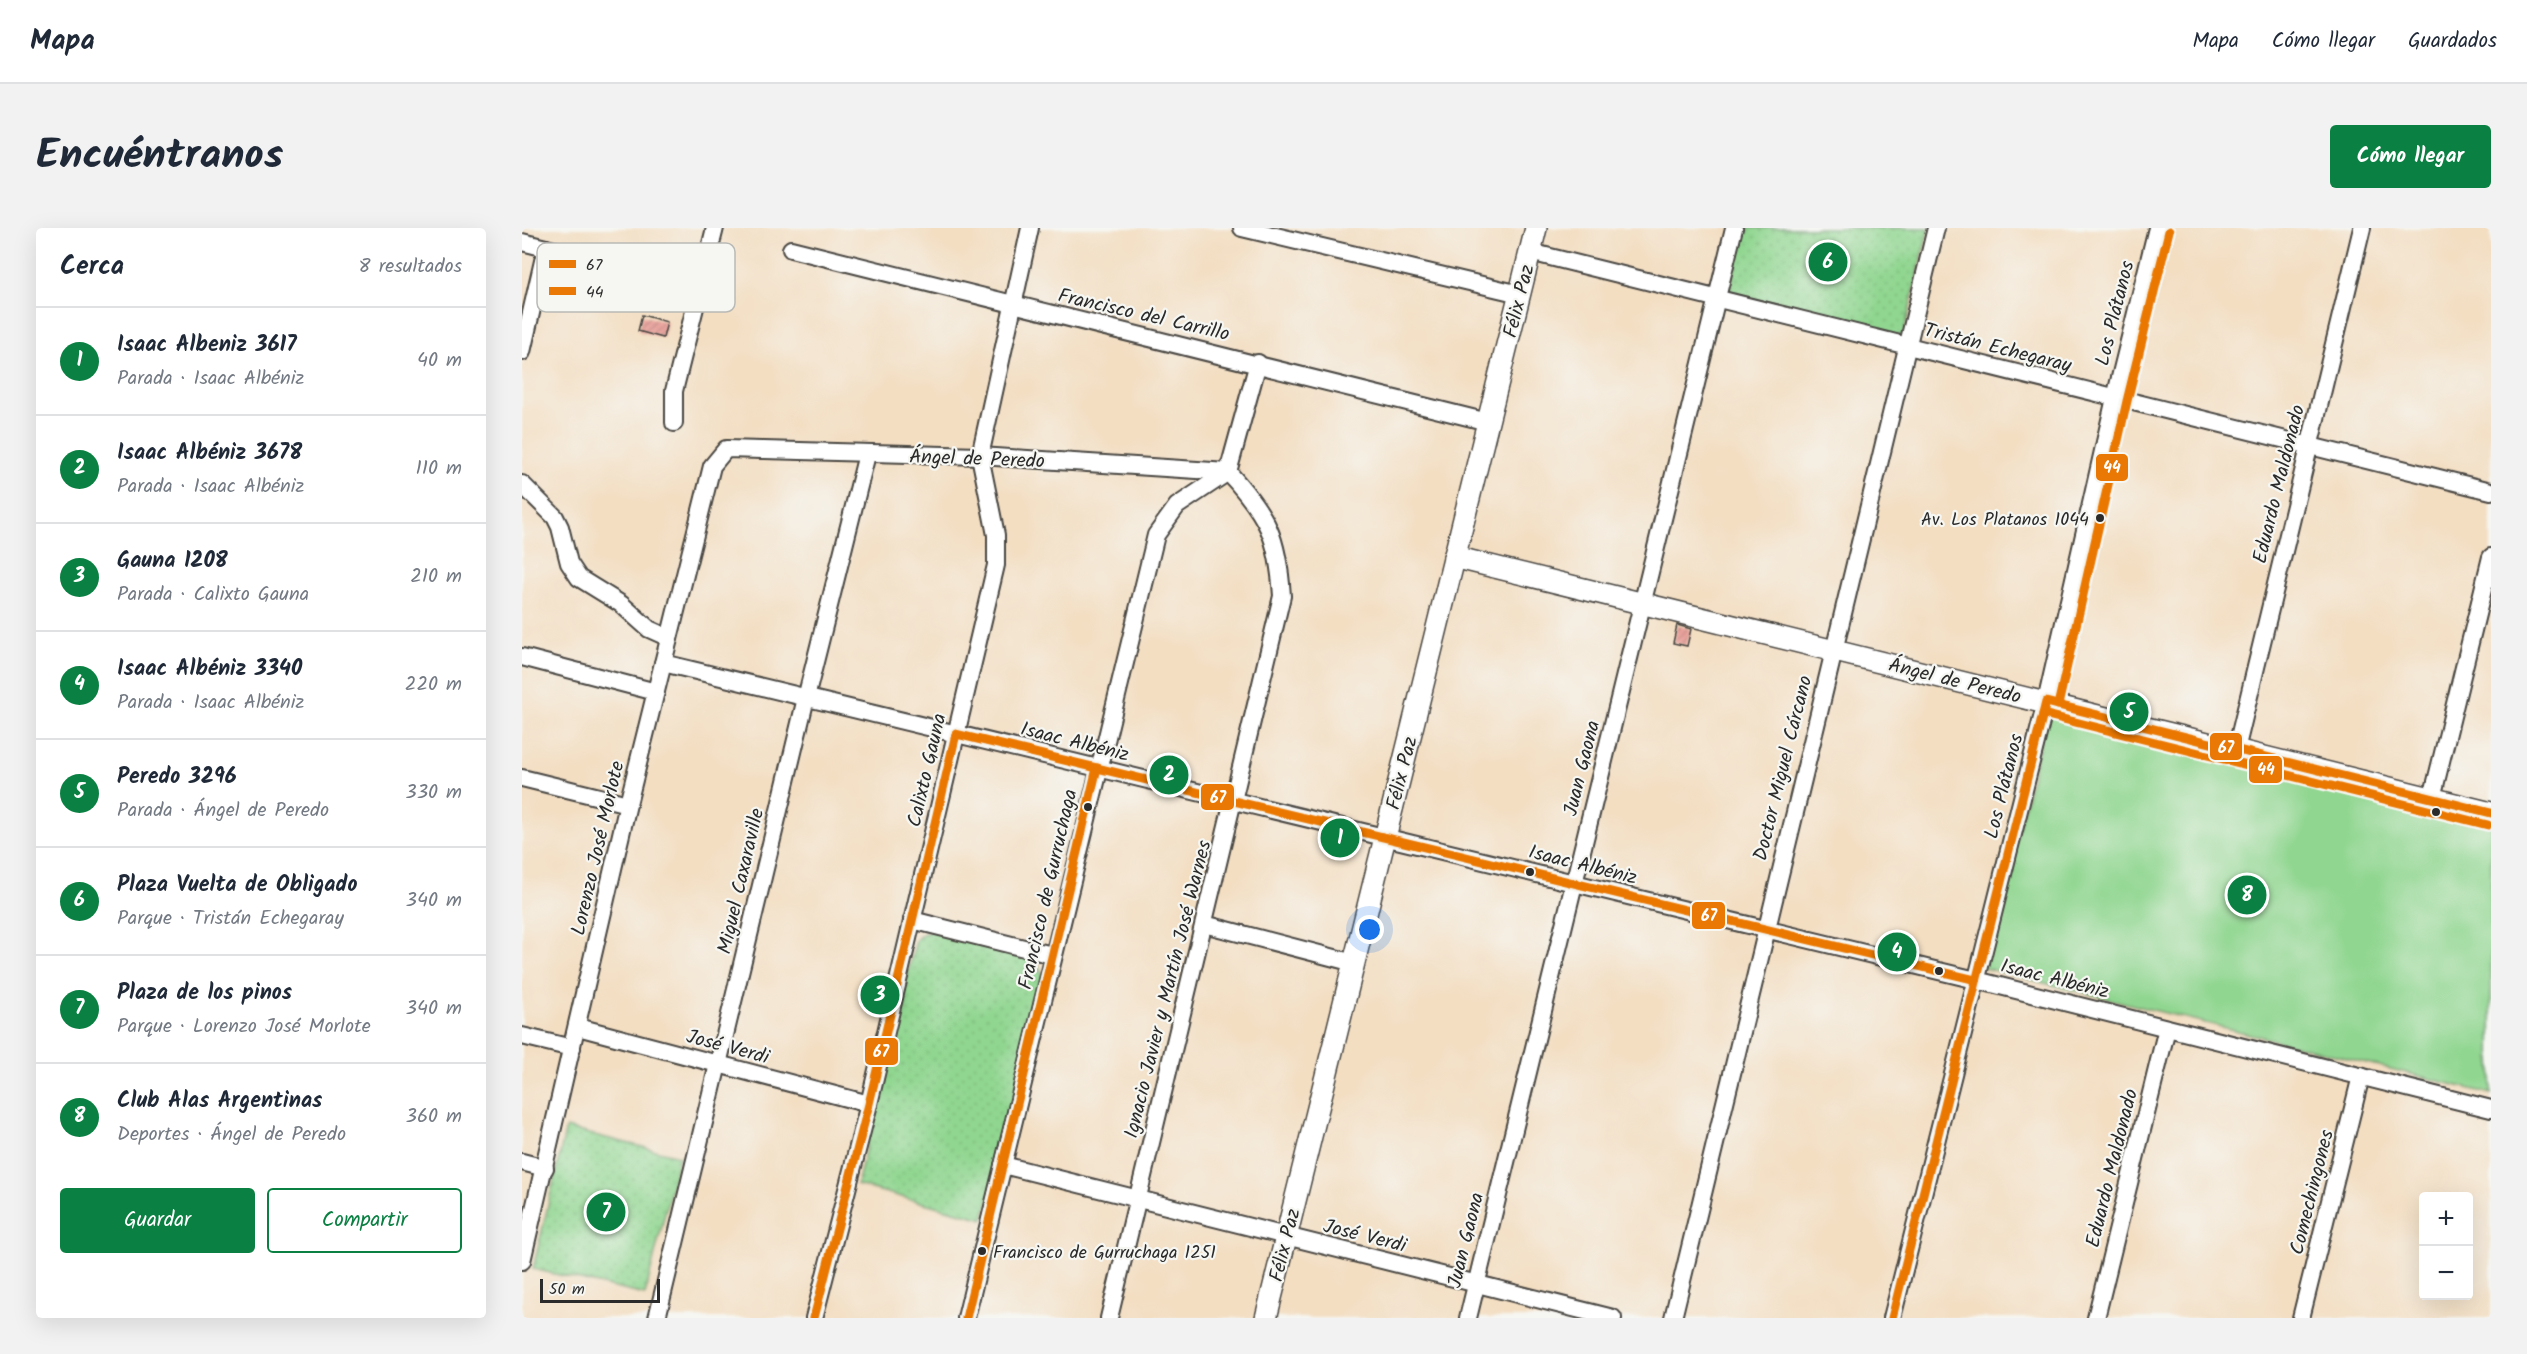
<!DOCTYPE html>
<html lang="es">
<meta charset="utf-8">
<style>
body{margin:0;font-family:Kalam,sans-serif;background:#f2f2f3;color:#1f2937}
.controls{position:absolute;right:18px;bottom:18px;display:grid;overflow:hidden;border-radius:6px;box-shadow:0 6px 24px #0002}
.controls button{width:54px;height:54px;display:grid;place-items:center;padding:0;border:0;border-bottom:2px solid #e0e1e3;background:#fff;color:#1f2937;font:30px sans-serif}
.scale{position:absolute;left:18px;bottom:15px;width:120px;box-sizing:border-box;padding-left:6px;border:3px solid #2b2b2b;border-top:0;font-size:16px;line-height:21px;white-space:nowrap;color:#2b2b2b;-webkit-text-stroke:4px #f6f6f2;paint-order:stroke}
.you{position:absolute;left:848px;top:702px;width:21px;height:21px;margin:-15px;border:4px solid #fff;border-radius:50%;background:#1a73e8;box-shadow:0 0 0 9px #1a73e833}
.badge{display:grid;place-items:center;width:39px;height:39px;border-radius:50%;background:#0b8043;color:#fff;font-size:20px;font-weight:700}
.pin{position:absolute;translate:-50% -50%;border:3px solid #fff;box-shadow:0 2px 6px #0006}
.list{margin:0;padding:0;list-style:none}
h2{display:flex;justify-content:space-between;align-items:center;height:78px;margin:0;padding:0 24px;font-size:26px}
h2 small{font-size:20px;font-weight:400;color:#747a83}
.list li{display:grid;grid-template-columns:39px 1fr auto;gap:18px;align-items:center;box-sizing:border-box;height:108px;padding:0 24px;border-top:2px solid #e0e1e3}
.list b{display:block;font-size:22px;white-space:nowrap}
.list p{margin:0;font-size:20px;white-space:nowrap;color:#747a83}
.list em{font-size:20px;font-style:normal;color:#747a83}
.actions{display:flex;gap:12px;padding:18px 24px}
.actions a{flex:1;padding:14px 0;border:2px solid #0b8043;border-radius:6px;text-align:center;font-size:21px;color:#0b8043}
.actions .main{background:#0b8043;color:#fff}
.map{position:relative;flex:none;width:1969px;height:1090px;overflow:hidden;border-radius:6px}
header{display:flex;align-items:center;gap:36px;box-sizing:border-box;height:84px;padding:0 30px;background:#fff;border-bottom:2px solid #e0e1e3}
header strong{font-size:28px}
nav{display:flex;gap:33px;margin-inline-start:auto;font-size:21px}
.intro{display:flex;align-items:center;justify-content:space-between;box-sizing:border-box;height:144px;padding:0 36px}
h1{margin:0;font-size:42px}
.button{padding:15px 27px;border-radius:6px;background:#0b8043;color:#fff;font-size:21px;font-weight:700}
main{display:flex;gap:36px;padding:0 36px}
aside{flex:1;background:#fff;border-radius:6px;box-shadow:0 6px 24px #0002}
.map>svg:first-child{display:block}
</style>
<header>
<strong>Mapa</strong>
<nav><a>Mapa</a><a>Cómo llegar</a><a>Guardados</a></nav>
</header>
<div class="intro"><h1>Encuéntranos</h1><a class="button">Cómo llegar</a></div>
<main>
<aside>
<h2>Cerca<small>8 resultados</small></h2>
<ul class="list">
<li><span class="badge">1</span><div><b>Isaac Albeniz 3617</b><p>Parada · Isaac Albéniz</p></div><em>40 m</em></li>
<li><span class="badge">2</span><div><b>Isaac Albéniz 3678</b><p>Parada · Isaac Albéniz</p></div><em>110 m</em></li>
<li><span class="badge">3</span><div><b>Gauna 1208</b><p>Parada · Calixto Gauna</p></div><em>210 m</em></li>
<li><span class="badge">4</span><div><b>Isaac Albéniz 3340</b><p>Parada · Isaac Albéniz</p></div><em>220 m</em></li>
<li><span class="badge">5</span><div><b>Peredo 3296</b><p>Parada · Ángel de Peredo</p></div><em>330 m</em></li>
<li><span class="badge">6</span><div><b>Plaza Vuelta de Obligado</b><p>Parque · Tristán Echegaray</p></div><em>340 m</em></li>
<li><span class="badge">7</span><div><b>Plaza de los pinos</b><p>Parque · Lorenzo José Morlote</p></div><em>340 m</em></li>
<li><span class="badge">8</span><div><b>Club Alas Argentinas</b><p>Deportes · Ángel de Peredo</p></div><em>360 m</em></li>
</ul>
<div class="actions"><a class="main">Guardar</a><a>Compartir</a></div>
</aside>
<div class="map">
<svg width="1969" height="1090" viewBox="0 0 1969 1090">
<defs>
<pattern id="park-dots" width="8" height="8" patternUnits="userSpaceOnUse" patternTransform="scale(1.5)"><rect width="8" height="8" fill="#90d690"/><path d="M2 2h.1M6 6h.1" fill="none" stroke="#7cb87c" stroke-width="1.8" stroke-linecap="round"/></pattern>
<pattern id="building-hatch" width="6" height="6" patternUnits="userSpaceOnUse" patternTransform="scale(1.5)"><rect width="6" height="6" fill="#eaa29c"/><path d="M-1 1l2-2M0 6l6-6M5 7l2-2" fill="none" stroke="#be847f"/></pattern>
</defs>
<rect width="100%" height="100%" fill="#f6f6f2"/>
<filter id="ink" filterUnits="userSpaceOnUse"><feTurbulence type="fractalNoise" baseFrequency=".0167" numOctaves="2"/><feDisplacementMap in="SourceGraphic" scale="12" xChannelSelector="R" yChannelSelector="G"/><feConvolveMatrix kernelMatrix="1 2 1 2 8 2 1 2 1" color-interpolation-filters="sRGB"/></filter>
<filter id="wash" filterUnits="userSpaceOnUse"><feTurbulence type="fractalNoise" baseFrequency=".008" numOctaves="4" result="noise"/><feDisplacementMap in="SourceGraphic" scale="24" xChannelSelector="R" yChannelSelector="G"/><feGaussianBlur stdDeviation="1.35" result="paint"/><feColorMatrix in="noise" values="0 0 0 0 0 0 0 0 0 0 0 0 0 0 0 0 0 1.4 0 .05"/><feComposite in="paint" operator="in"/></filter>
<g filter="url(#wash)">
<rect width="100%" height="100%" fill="#f3dec2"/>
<!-- park -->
<g fill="url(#park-dots)" stroke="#5e805e" stroke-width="1.5">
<path d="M1222 0H1407L1381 109 1206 67Z"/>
<path d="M410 703 514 731 521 748 462 991 335 957 394 712 400 706Z"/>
<path d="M44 900 157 928 123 1067 11 1041Z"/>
</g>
<!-- pitch -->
<path fill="#90d690" stroke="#5e805e" stroke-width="1.5" d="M1526 483 1969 593V866L1462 740Z"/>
<g id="blocks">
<!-- building -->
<g fill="url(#building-hatch)">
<path d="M120 87 145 94 141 110 116 103Z"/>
<path d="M1155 397 1169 401 1165 418 1151 415Z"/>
</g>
</g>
</g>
<g filter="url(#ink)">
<use href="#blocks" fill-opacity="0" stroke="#494642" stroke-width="1.5"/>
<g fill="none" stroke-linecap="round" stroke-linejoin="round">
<!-- minor casing -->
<g stroke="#494642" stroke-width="20">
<g id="minor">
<path d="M720 0 998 66"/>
<path d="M0 14 179 59"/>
<path d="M269 21 966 194"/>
<path d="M1008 24 1969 263"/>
<path d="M0 124 24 20"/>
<path d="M152 195V163L193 0"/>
<path d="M0 256 33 289 38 299 47 335 57 350 99 376 127 401 147 410"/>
<path d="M0 429 134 464"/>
<path d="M141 435 1454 752 1969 881"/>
<path d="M1714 522 1840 0"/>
<path d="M0 550 106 576"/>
<path d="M1910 570 1969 329"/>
<path d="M390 692 530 727"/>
<path d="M682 696 832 735"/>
<path d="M56 799 347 876"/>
<path d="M0 808 50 820"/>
<path d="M0 934 23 940"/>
<path d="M481 937 1091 1090"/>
<path d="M0 1033 106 576 190 238 204 221 458 228 706 244"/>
<path d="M135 1090 284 470 345 226"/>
<path d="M292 1090 347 876 474 337V307L458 228 508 0"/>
<path d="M444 1090 634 307 655 278 706 244 736 135"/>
<path d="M587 1090 760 368C756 309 746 288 706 244"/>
<path d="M946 1090 1212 0"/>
<path d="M1151 1090 1414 0"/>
<path d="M1370 1090 1524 474 1593 170 1635 0"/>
<path d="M1574 1090 1645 800"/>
<path d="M1779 1090 1839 848"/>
</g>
</g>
<!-- major casing -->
<g stroke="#494642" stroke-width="24">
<g id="major">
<path d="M932 329 1969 585"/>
<path d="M744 1090 1014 0"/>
</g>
</g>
<!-- minor -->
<use href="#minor" stroke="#fff" stroke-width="16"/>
<!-- major -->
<use href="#major" stroke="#fff" stroke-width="21"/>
<!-- bus-1 casing -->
<g stroke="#f6f6f2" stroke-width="14">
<g id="bus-1">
<path d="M292 1090 347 876 434 506 1454 752"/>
<path d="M444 1090 575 540"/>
<path d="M1370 1090 1524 474 1969 585"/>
</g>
</g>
<!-- bus-2 casing -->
<g stroke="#f6f6f2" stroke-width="14">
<g id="bus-2">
<path d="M1536 477 1605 173 1647 3"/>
<path d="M1521 486 1966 597"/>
</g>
</g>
<!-- bus-1 -->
<use href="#bus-1" stroke="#ea7804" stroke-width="9"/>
<!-- bus-2 -->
<use href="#bus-2" stroke="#ea7804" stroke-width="9"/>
</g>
</g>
<!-- markers -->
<g fill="#2b2b2b" stroke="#f6f6f2" stroke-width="2">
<circle cx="1578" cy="290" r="5"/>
<circle cx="566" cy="579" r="5"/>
<circle cx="1914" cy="584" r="5"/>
<circle cx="1008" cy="644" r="5"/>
<circle cx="1417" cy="743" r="5"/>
<circle cx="460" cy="1023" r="5"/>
</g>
<g text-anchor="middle" stroke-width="4.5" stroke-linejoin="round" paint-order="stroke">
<!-- bus labels -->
<g font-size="18" fill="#2b2b2b" stroke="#f6f6f2" text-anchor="end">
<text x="1567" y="297">Av. Los Platanos 1044</text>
<text x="471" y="1030" text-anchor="start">Francisco de Gurruchaga 1251</text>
</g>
<!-- street labels -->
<g font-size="20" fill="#2b2b2b" stroke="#f6f6f2">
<text transform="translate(996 73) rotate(-76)" y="7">Félix Paz</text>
<text transform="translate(1592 85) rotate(-76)" y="7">Los Plátanos</text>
<text transform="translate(622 86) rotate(13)" y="7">Francisco del Carrillo</text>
<text transform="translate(1476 119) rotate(14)" y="7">Tristán Echegaray</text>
<text transform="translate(455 230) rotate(2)" y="7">Ángel de Peredo</text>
<text transform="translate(1756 256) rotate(-76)" y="7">Eduardo Maldonado</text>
<text transform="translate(1433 452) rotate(14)" y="7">Ángel de Peredo</text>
<text transform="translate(553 513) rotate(14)" y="7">Isaac Albéniz</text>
<text transform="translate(1059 540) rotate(-76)" y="7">Juan Gaona</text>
<text transform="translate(1260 540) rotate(-76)" y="7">Doctor Miguel Cárcano</text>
<text transform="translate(404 542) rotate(-77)" y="7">Calixto Gauna</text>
<text transform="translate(879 545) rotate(-76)" y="7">Félix Paz</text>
<text transform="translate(1481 558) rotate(-76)" y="7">Los Plátanos</text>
<text transform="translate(75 620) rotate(-77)" y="7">Lorenzo José Morlote</text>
<text transform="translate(1061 636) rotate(14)" y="7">Isaac Albéniz</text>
<text transform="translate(218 653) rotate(-77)" y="7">Miguel Caxaraville</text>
<text transform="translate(525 661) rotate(-77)" y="7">Francisco de Gurruchaga</text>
<text transform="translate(1533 750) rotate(14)" y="7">Isaac Albéniz</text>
<text transform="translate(645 761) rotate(-76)" y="7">Ignacio Javier y Martín José Warnes</text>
<text transform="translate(206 818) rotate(15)" y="7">José Verdi</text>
<text transform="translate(1589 940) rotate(-76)" y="7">Eduardo Maldonado</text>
<text transform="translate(1789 964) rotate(-76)" y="7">Comechingones</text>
<text transform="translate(843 1007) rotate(14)" y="7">José Verdi</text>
<text transform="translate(943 1012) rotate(-76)" y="7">Juan Gaona</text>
<text transform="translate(762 1017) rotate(-76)" y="7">Félix Paz</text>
</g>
</g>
<!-- legend -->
<rect x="15" y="15" width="198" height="69" rx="9" fill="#f6f6f2" stroke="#b9b9b6" stroke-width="1.5"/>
<rect x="27" y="32" width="27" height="8" fill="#ea7804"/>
<rect x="27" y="59" width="27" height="8" fill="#ea7804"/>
<g font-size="16" fill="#2b2b2b">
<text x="64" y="42">67</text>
<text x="64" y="69">44</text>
</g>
<g stroke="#f6f6f2" stroke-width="2">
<rect x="1573" y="225" width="34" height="29" rx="6" fill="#ea7804"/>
<rect x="1687" y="504" width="34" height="29" rx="6" fill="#ea7804"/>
<rect x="1726" y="527" width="35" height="29" rx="6" fill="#ea7804"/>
<rect x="678" y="555" width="35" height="28" rx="6" fill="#ea7804"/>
<rect x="1169" y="673" width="35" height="29" rx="6" fill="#ea7804"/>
<rect x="342" y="809" width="35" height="29" rx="6" fill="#ea7804"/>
</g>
<g font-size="16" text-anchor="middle" font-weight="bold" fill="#fff">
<text x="1590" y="245">44</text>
<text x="1704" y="525">67</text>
<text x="1744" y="547">44</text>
<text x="696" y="575">67</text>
<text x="1187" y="693">67</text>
<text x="359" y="829">67</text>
</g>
</svg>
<div class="controls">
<button>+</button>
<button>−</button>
</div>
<div class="scale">50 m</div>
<div class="you"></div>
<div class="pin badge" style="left:818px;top:610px">1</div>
<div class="pin badge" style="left:647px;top:547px">2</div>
<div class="pin badge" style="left:358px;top:767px">3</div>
<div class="pin badge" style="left:1375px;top:724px">4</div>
<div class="pin badge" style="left:1607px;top:484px">5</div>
<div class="pin badge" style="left:1306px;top:34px">6</div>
<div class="pin badge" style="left:84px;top:984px">7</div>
<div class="pin badge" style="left:1725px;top:667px">8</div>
</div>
</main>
